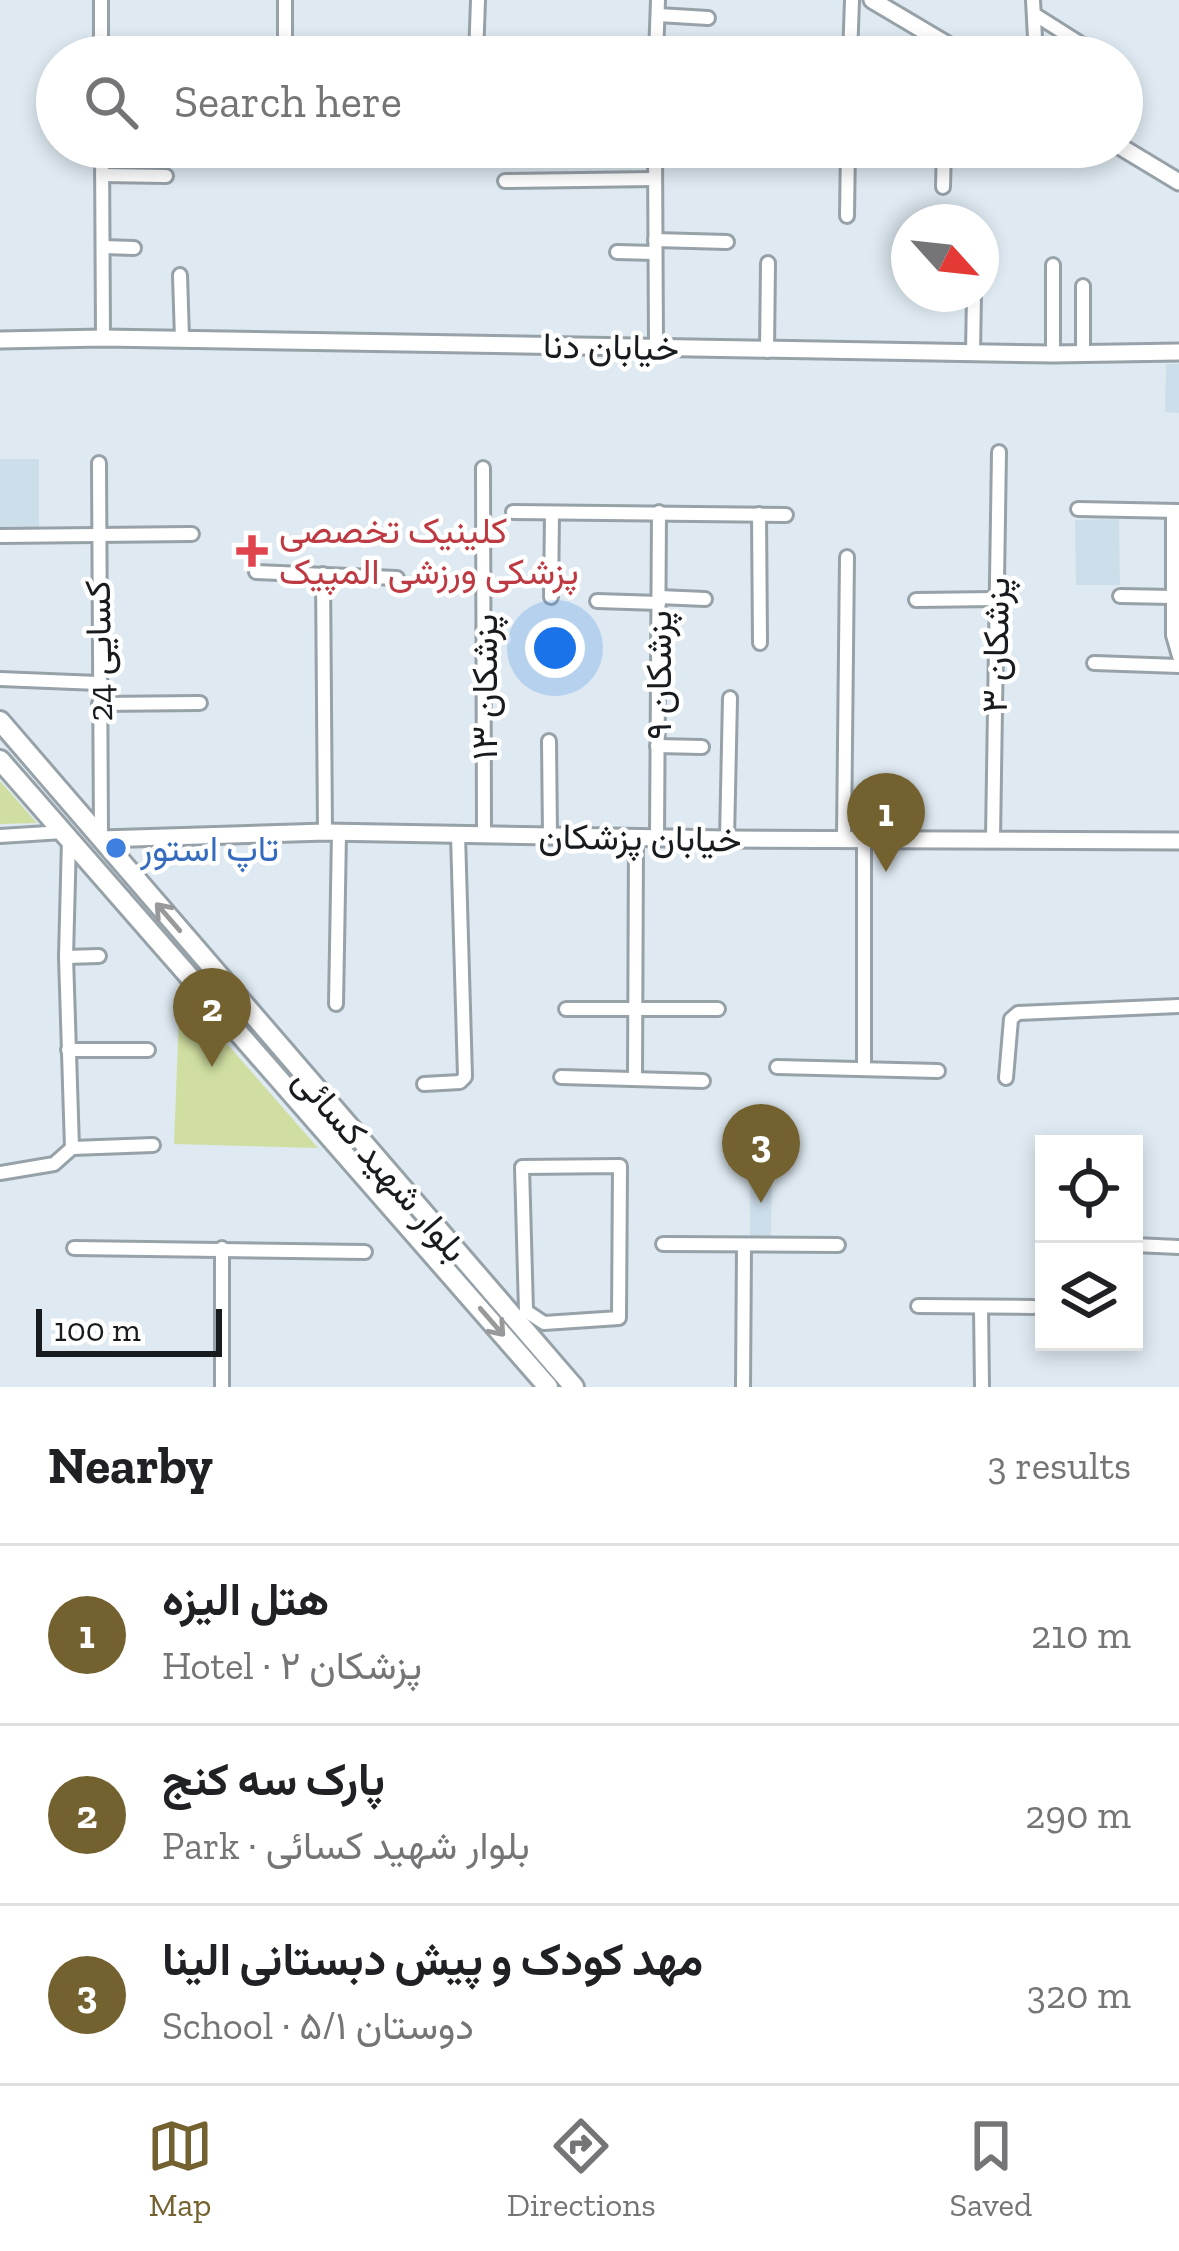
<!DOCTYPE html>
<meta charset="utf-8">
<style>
body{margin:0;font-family:"Zilla Slab",Vazirmatn,serif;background:#f6f6f6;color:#202124}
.controls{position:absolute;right:36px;bottom:36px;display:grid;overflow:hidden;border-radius:0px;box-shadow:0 6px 18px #0003}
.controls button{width:108px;height:108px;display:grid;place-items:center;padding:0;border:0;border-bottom:3px solid #e0e0e0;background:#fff;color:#202124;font:60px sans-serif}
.compass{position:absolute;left:891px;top:204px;width:108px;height:108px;border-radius:50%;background:#fff;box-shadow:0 6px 18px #0003;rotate:117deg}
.scale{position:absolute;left:36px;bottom:30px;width:186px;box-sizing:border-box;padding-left:12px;border:6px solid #191c1f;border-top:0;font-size:33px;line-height:42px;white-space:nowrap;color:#191c1f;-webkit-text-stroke:9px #fff;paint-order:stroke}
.you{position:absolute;left:555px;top:648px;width:42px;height:42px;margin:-30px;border:9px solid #fff;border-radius:50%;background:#1a73e8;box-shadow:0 0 0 18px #1a73e833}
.badge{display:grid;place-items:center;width:78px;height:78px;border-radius:50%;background:#73612f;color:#fff;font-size:39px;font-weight:700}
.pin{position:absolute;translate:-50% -99px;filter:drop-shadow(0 3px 6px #0008)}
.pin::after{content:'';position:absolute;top:63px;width:42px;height:36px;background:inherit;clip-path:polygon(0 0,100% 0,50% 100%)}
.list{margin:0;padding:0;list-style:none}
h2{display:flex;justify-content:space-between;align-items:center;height:156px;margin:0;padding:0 48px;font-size:51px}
h2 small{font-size:39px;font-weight:400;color:#757577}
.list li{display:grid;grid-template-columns:78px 1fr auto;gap:36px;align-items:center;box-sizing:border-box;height:180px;padding:0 48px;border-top:3px solid #e0e0e0}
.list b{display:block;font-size:45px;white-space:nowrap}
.list p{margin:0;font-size:39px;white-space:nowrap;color:#757577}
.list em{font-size:39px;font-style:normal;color:#757577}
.icon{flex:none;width:66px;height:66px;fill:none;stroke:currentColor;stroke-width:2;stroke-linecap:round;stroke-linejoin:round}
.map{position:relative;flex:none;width:1179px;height:1387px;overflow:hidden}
.search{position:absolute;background:#fff;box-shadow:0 6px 18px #0003;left:36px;right:36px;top:36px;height:132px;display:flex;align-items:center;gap:30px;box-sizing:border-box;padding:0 42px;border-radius:66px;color:#757577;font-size:45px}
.sheet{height:696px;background:#fff}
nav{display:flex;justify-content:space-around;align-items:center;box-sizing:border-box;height:168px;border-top:3px solid #e0e0e0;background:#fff;font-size:33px;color:#757577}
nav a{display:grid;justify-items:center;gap:6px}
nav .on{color:#73612f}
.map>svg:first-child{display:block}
</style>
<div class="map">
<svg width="1179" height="1387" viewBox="0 0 1179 1387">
<rect width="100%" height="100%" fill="#dee9f1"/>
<!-- built -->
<g fill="#cddeeb">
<path d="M1166 364H1179V413L1165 412Z"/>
<rect x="0" y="459" width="39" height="68"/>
<path d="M1119 519 1120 585H1076L1075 520Z"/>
<path d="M772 1166 771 1239H750V1167Z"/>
</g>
<!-- green -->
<g fill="#d0dfa1">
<path d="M0 781 37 823 0 824Z"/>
<path d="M180 990 318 1148 174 1144Z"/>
</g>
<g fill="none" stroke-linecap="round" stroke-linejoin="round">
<!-- minor casing -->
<g stroke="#97a1a8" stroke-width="18">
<g id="minor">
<path d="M101 0V57"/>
<path d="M1033 0 1036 57"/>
<path d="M1034 14 1102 57"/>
<path d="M658 15 708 18"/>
<path d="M523 48 656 52"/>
<path d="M656 56 658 0"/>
<path d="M285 57V0"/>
<path d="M476 57 478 0"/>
<path d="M850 57 852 0"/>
<path d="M102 147 103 338"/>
<path d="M655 147 656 347"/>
<path d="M284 150V147"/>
<path d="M102 175 166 176"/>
<path d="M505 181 655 179"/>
<path d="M943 187 944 147"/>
<path d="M847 216 848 147"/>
<path d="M655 240 727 242"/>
<path d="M103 247 134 248"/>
<path d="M617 252 655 253"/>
<path d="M180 275 182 339"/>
<path d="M767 351 768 263"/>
<path d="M973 353 974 294"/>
<path d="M1083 353V286"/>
<path d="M1053 354V265"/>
<path d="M99 463 101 837"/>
<path d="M483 468 484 834"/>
<path d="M1078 509 1178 511"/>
<path d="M1173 511V635L1179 656"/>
<path d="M513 512 786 515"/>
<path d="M759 514 760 643"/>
<path d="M0 536 192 534"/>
<path d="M256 572 397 578"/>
<path d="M323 574 325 832"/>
<path d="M1120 596 1173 597"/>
<path d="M551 597 552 513"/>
<path d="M659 597 705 599"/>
<path d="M916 600 995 599"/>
<path d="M597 601 659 603"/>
<path d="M1094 663 1179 666"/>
<path d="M0 679 98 683"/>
<path d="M99 704 200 703"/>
<path d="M549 741 550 836"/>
<path d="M657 746 702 747"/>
<path d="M0 836 63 832"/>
<path d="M657 838 659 512"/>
<path d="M844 838 847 557"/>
<path d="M993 838 999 452"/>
<path d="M69 839 66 957 72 1148"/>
<path d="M727 839 730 698"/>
<path d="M864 839V1069"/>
<path d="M66 957 99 956"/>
<path d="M336 1004 339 833"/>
<path d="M566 1009H718"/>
<path d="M68 1050H148"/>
<path d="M777 1067 938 1071"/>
<path d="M561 1077 703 1081"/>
<path d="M1006 1078 1011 1019 1018 1013 1179 1006"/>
<path d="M635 1079 636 838"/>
<path d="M424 1084 460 1082 465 1077 458 835"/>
<path d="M72 1148 153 1145"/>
<path d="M620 1166 619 1318 544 1323 526 1311 522 1167Z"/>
<path d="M0 1173 54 1164 72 1148"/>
<path d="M663 1244 838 1245"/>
<path d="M1134 1245 1179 1247"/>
<path d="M74 1248 365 1252"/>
<path d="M222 1248V1387"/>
<path d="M918 1306 1033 1307"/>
<path d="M981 1308 982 1387"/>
<path d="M743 1387 744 1246"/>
</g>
</g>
<!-- tertiary casing -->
<g stroke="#97a1a8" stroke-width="21">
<g id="tertiary">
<path d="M872 0 968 57"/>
<path d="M1121 147 1179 182"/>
<path d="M0 340 103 338 1053 354 1179 352"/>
<path d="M101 839 325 832 727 839 1179 841"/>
</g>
</g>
<!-- secondary casing -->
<g stroke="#97a1a8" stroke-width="24">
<g id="secondary">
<path d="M0 721 574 1387"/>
<path d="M0 760 548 1387"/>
</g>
</g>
<!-- minor -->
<use href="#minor" stroke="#fff" stroke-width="12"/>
<!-- tertiary -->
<use href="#tertiary" stroke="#fff" stroke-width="15"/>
<!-- secondary -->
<use href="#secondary" stroke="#fff" stroke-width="18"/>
</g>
<!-- one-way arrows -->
<defs><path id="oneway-shaft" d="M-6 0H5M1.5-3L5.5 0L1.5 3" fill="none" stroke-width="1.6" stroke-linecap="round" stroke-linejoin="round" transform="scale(3)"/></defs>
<g stroke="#98999a">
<use href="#oneway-shaft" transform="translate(168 917) rotate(-131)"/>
<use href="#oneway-shaft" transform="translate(492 1322) rotate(49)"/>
</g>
<!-- markers -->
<path fill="#e0444e" stroke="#fff" stroke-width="4.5" d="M246 533h12v12h12v12h-12v12h-12v-12h-12v-12h12z"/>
<circle fill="#3f7fe0" stroke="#fff" stroke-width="4.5" cx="116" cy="848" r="12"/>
<g text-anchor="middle" stroke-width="9" stroke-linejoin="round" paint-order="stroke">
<!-- street labels -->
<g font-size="36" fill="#191c1f" stroke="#fff">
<text transform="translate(611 346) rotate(1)" y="13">خیابان دنا</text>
<text transform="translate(995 645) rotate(-89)" y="13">۳ پزشکان</text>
<text transform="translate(98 651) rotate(-91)" y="13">کسایی 24</text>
<text transform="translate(658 675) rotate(-90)" y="13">۹ پزشکان</text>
<text transform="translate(484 687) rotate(-90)" y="13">۱۳ پزشکان</text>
<text transform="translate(640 837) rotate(1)" y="13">خیابان پزشکان</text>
<text transform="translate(381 1164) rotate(49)" y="13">بلوار شهید کسائی</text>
</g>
<!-- health labels -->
<g font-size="36" fill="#be3a42" stroke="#fff" text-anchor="start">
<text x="279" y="543">کلینیک تخصصی<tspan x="279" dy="41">پزشکی ورزشی المپیک</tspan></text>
</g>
<!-- shop labels -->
<g font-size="36" fill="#366cbe" stroke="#fff" text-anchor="start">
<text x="140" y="861">تاپ استور</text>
</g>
</g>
</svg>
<div class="controls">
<button><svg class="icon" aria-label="locate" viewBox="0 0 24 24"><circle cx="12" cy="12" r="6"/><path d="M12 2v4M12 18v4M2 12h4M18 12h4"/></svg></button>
<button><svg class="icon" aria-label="layers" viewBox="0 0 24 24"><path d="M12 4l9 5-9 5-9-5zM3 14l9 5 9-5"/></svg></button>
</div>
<svg class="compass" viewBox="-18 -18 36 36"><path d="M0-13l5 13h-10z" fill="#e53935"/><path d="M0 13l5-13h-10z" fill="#757577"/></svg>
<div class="scale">100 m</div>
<div class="you"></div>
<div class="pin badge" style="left:886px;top:872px">1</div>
<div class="pin badge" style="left:212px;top:1067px">2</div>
<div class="pin badge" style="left:761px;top:1203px">3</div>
<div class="search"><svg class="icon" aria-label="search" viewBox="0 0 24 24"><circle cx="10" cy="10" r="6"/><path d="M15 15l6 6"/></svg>Search here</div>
</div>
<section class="sheet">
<h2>Nearby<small>3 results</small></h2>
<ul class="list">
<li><span class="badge">1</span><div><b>هتل الیزه</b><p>Hotel · ۲ پزشکان</p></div><em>210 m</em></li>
<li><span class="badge">2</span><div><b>پارک سه کنج</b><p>Park · بلوار شهید کسائی</p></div><em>290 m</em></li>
<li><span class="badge">3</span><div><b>مهد کودک و پیش دبستانی الینا</b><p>School · ۵/۱ دوستان</p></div><em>320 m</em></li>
</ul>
</section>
<nav>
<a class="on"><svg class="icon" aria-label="map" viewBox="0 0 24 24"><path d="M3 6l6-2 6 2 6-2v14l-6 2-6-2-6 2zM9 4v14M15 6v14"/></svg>Map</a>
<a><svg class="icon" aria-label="directions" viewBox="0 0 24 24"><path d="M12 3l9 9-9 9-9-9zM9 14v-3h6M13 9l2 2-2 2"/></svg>Directions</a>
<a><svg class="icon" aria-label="saved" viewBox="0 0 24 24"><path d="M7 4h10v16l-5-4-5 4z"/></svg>Saved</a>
</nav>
